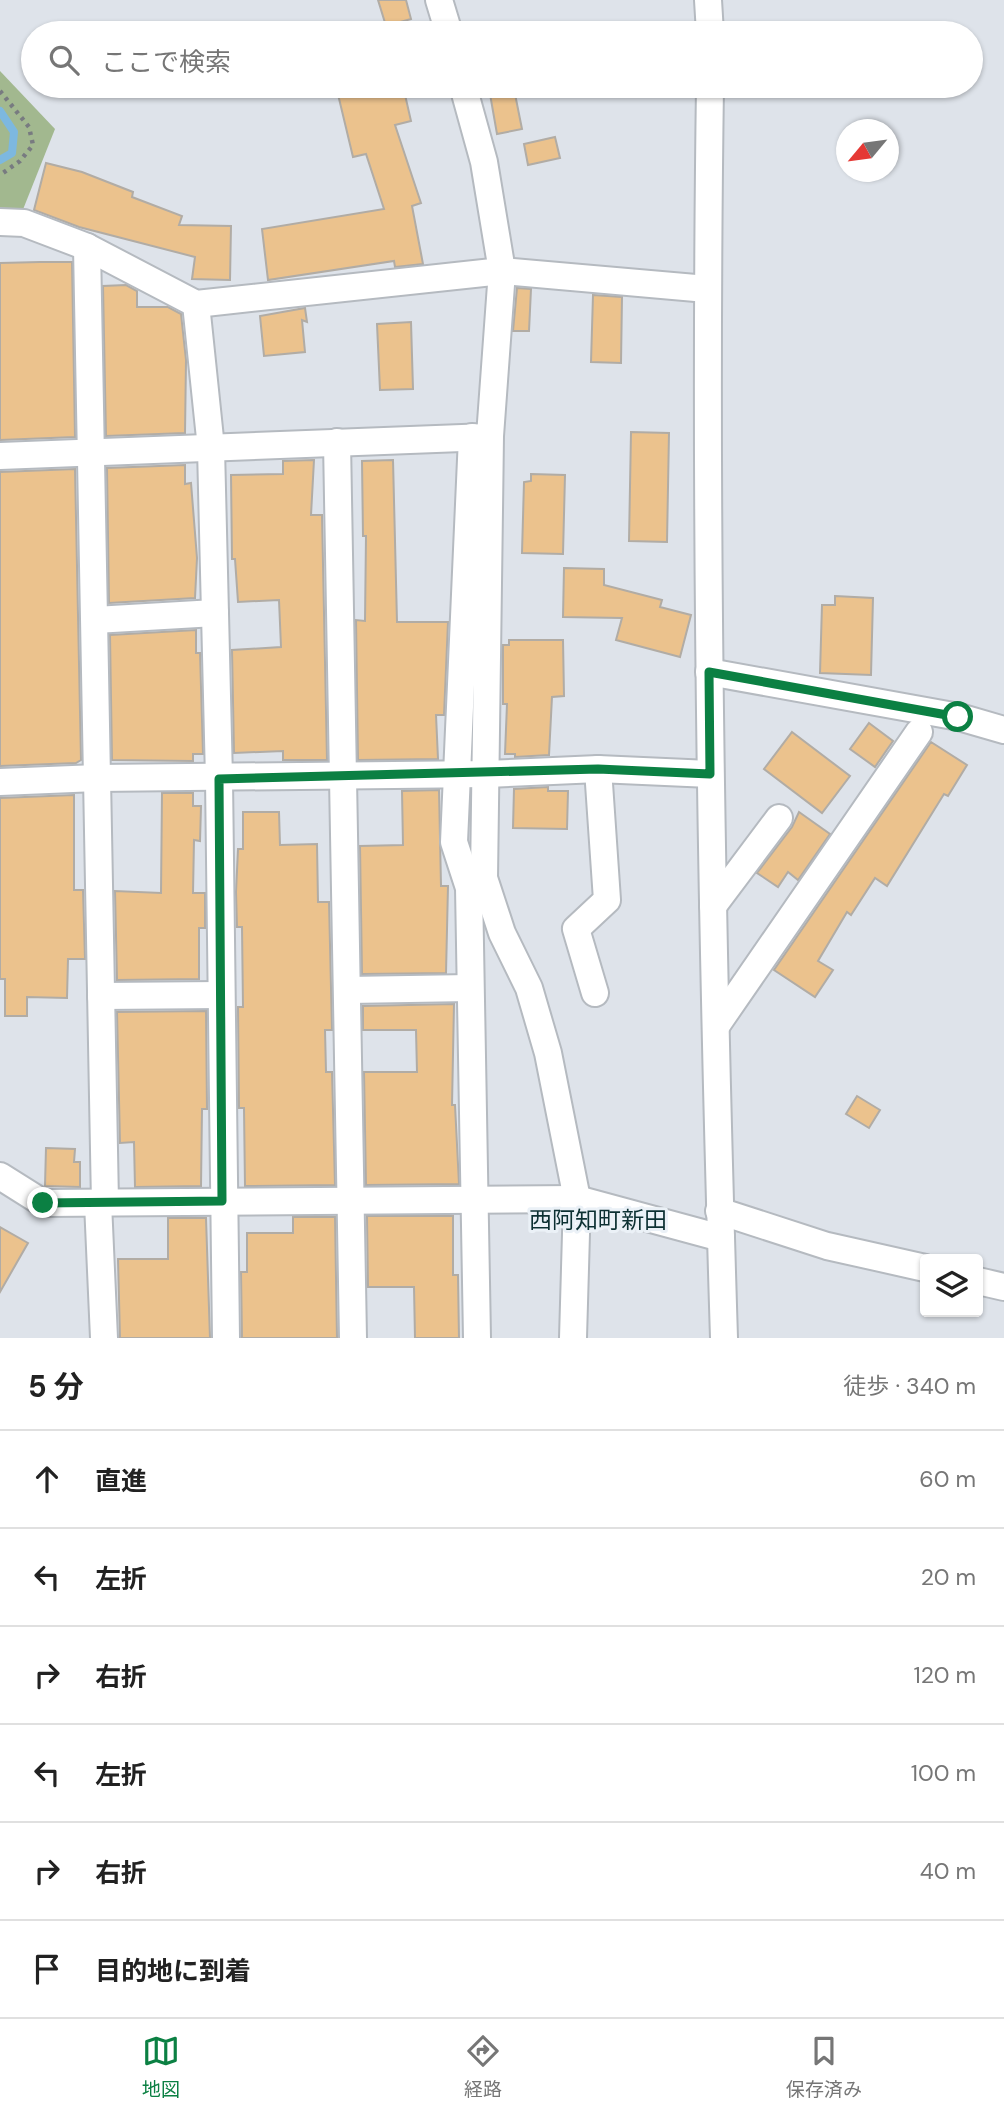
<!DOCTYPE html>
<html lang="ja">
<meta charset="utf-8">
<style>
body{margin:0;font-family:"DM Sans","Noto Sans JP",sans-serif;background:#f6f6f6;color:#222}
.controls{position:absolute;right:21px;bottom:21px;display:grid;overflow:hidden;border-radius:7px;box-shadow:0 2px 5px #0004}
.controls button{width:63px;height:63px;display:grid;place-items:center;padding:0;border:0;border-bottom:2px solid #e0e0e0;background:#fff;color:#222;font:35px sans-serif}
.compass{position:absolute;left:836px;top:119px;width:63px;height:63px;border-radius:50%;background:#fff;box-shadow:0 2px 5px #0004;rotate:241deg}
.stop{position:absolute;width:21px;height:21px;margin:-16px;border:5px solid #0b8043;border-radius:50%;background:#fff}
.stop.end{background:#0b8043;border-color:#fff;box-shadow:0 2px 7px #0008}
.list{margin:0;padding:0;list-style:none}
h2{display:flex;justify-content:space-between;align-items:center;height:91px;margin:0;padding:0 28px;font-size:30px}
h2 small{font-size:23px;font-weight:400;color:#767676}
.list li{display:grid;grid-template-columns:46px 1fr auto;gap:21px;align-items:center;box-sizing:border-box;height:98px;padding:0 28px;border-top:2px solid #e0e0e0}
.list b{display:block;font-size:26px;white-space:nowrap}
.list em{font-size:23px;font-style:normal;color:#767676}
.icon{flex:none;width:38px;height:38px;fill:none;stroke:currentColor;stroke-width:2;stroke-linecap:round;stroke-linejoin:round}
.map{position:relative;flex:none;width:1004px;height:1338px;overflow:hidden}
.search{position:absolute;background:#fff;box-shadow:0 2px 5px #0004;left:21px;right:21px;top:21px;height:77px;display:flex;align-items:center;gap:18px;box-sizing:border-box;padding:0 24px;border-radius:38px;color:#767676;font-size:26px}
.sheet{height:679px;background:#fff}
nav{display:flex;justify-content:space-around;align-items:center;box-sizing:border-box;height:98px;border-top:2px solid #e0e0e0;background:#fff;font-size:19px;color:#767676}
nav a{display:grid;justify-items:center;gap:4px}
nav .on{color:#0b8043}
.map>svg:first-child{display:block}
</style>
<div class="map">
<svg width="1004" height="1338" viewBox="0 0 1004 1338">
<rect width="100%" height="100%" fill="#dee3ea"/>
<!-- green -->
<path fill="#a2b88f" d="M0 71 55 129 22 212 0 214Z"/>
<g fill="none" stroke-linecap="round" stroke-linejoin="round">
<!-- stream -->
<path stroke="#7db8df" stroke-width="8" d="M0 111 14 132 12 153 0 160"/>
</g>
<!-- building -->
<g fill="#ebc28d" stroke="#b1aca5" stroke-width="2">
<path d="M378 0H406L411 19 386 26Z"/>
<path d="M336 86H403L411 121 395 125 421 203 412 206 423 264 395 267 394 261 268 280 262 229 384 209 366 154 353 157Z"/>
<path d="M514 89 522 129 497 134 490 94Z"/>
<path d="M555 137 560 158 528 165 524 144Z"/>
<path d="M46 163 82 172 133 192 132 197 182 216 179 225 231 226 230 280 192 279 195 257 79 227 34 210Z"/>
<path d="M40 262H72L75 437 0 440V263Z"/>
<path d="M126 285 137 291V307H168L181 314 186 360 185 433 106 436 103 286Z"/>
<path d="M517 288 531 289 529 331H513Z"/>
<path d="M593 295 622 297 621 363 591 362Z"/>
<path d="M305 308 307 322 302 320 305 352 264 356 260 316Z"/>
<path d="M411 322 413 389 380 390 377 324Z"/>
<path d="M631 432 669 433 667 542 629 541Z"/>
<path d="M314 460 311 515H322L327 760H283V751L234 753 232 650 281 647 279 600 238 602 235 559H232L231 475 283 474V461Z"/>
<path d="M393 460 397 622H448L444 715H436L438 759 358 760 356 620 365 621 366 536H363L362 461Z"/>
<path d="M185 465V484L191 483 197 558 195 598 109 603 107 468Z"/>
<path d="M75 469 81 760 76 763 0 766V472Z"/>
<path d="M531 474 565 475 563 554 522 553 524 482 531 481Z"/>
<path d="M564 568 604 569V585L662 600 660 607 691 615 680 657 616 640 622 618 563 617Z"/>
<path d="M835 596 873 598 871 675 820 673 822 605H835Z"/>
<path d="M196 630V653H200L203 754H193V761L112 760 110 635Z"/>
<path d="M509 640H563L564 696 552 697 549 755 515 757V754H505L507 704H503V645H509Z"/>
<path d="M869 723 893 741 875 767 850 749Z"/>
<path d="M792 732 850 776 822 813 764 769Z"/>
<path d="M931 742 967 765 948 796 944 794 887 886 875 878 851 915 847 912 818 961 833 970 815 997 774 970Z"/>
<path d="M548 787V791H568L567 829 513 828 514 789Z"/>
<path d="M439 790 441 886H448L446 973 362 974 360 846 403 845 402 791Z"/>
<path d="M162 793H193V806H201L200 841 194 840 193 893H205V928H199V979L117 980 115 891 161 893Z"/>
<path d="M74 795V890H83L85 959H68L67 998 27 997V1016H5V979H0V798Z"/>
<path d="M243 812H279L280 845 317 844 318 902H329L332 1030H325L326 1072H332L335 1185 245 1186 244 1108H239L238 1007H243L242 927H237L236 892 238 849H243Z"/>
<path d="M799 812 830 834 798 880 788 872 778 887 757 873 792 827Z"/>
<path d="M454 1004 452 1105H455L459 1184 366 1185 364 1072H417L416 1030H363V1006Z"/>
<path d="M206 1011 207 1109H202L201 1186 135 1187 134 1142 120 1143 117 1012Z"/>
<path d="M857 1096 880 1110 869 1128 846 1114Z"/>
<path d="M46 1148 75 1149 74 1162H80V1187L45 1186Z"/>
<path d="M367 1216H453V1275H458L459 1338H415L414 1287H368Z"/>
<path d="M293 1217H335L337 1338H242L241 1272H247V1233H293Z"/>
<path d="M168 1218H206L210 1338H120L118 1259H168Z"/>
<path d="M0 1227 28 1243 0 1292Z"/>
</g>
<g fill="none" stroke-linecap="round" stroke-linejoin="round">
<!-- minor casing -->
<g stroke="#b5bac0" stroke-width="30">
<g id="minor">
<path d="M439 0 449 33"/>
<path d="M708 0 710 33"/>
<path d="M463 86 484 162 502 271 490 436 484 878 502 933 529 988 548 1053 577 1199 573 1338"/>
<path d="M710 86C704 503 711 921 724 1338"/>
<path d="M0 222 24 223 87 247 196 304 502 271 707 289"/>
<path d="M87 247 105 1203"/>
<path d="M196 304 211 448 219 779 226 1338"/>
<path d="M472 437 454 842 469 888 477 1338"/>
<path d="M337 442 353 1338"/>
<path d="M0 456 488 437"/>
<path d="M95 620 215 613"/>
<path d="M709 672 959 717 1004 730"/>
<path d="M0 782 97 778 487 774 598 769 710 774"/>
<path d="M713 906 779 818"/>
<path d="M348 990 470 988"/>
<path d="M595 993 576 929 607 900 598 769"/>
<path d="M101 996 221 995"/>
<path d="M716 1026 919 732"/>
<path d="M0 1176 43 1203 577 1199 721 1238"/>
<path d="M98 1203 104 1338"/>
<path d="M719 1211 827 1246 925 1268"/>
<path d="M978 1281 1004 1287"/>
</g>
</g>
<!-- path -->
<path stroke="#787b80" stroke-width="4.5" stroke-dasharray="3.5 5" stroke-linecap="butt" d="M0 91 29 127 33 145 20 161 0 175"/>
<!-- minor -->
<use href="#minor" stroke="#fff" stroke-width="26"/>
</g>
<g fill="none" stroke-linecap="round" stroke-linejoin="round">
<!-- route -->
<path stroke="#0b8043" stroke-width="9" d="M43 1203 222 1201 219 779 598 769 710 774 709 672 958 717"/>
</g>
<g text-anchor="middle" stroke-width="6" stroke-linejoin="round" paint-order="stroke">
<!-- quarter labels -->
<g font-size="23" fill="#0c3032" stroke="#ebf1f7">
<text x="598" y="1228">西阿知町新田</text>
</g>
</g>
</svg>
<div class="controls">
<button><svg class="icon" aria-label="layers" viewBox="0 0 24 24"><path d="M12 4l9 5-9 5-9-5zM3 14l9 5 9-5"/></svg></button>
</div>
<svg class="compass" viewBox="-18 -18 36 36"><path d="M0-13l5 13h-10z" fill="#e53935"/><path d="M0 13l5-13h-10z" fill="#767676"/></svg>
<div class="stop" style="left:958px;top:717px"></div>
<div class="stop end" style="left:43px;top:1203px"></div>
<div class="search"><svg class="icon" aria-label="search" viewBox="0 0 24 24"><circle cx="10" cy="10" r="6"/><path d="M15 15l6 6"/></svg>ここで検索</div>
</div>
<section class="sheet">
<h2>5 分<small>徒歩 · 340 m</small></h2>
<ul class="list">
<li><svg class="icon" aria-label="ahead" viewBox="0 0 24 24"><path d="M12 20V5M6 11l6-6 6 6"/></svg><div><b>直進</b></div><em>60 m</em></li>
<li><svg class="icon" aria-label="left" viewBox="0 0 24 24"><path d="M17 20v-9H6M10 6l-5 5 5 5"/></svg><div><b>左折</b></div><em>20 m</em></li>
<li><svg class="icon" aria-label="right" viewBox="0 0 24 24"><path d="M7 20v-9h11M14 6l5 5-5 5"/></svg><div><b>右折</b></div><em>120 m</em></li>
<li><svg class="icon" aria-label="left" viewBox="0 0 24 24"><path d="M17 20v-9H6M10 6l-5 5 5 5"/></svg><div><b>左折</b></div><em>100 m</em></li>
<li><svg class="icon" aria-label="right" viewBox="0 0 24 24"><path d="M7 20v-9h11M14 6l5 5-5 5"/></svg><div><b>右折</b></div><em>40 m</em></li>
<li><svg class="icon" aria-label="arrive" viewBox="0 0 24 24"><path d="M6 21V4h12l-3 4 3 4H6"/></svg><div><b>目的地に到着</b></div></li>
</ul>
</section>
<nav>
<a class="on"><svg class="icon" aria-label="map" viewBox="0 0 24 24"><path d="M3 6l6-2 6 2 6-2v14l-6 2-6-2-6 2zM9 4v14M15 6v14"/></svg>地図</a>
<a><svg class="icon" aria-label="directions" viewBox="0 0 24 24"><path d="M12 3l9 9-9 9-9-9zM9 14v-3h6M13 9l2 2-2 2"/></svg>経路</a>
<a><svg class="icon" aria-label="saved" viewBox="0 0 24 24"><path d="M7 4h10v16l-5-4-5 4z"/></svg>保存済み</a>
</nav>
